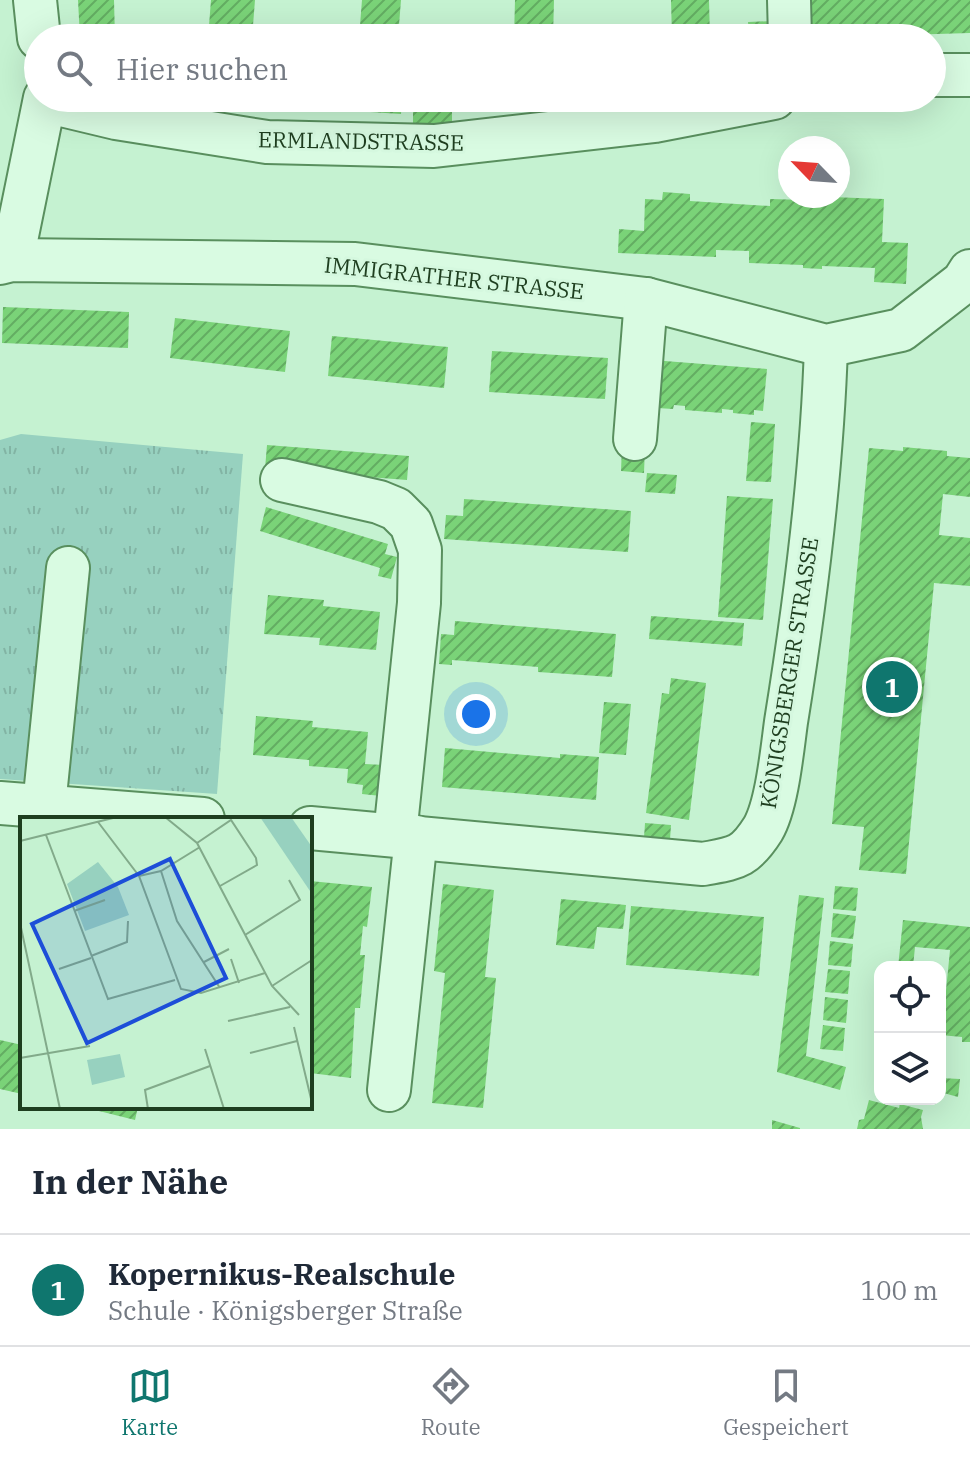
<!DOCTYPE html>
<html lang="de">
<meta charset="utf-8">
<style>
body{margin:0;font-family:"IBM Plex Serif",serif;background:#f6f6f7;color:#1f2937}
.controls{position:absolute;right:24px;bottom:24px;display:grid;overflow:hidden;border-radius:16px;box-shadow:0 8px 32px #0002}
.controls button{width:72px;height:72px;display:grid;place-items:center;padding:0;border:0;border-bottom:2px solid #e0e1e3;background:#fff;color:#1f2937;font:40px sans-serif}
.compass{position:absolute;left:778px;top:136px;width:72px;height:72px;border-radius:50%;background:#fff;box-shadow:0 8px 32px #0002;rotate:295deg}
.you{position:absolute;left:476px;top:714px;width:28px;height:28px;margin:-20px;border:6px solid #fff;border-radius:50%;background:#1a73e8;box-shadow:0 0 0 12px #1a73e833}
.badge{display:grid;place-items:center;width:52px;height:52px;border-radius:50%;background:#0f766e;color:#fff;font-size:26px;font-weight:700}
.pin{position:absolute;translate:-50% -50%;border:4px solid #fff;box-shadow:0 2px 8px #0006}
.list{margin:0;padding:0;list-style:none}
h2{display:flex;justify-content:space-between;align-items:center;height:104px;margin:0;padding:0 32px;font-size:34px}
h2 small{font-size:26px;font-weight:400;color:#747a83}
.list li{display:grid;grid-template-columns:52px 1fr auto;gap:24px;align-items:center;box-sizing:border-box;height:112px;padding:0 32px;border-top:2px solid #e0e1e3}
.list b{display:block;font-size:30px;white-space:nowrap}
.list p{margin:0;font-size:26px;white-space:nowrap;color:#747a83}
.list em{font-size:26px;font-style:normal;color:#747a83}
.icon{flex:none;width:44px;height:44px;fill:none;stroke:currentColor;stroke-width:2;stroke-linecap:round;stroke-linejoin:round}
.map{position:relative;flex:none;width:970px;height:1129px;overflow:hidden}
.search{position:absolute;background:#fff;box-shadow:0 8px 32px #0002;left:24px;right:24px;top:24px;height:88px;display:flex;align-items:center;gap:20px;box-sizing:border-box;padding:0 28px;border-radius:44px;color:#747a83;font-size:30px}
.sheet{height:216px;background:#fff}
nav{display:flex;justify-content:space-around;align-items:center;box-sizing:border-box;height:112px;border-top:2px solid #e0e1e3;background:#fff;font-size:22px;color:#747a83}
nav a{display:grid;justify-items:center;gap:4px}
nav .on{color:#0f766e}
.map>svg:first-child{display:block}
</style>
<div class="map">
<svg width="970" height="1129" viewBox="0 0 970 1129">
<defs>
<pattern id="grass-tufts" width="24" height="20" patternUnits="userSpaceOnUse" patternTransform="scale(2)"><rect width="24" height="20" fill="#97d1bf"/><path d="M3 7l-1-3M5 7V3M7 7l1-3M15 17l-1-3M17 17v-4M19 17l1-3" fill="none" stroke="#82b4a4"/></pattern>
<pattern id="building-hatch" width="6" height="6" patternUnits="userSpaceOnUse" patternTransform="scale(2)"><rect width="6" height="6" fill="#7ad378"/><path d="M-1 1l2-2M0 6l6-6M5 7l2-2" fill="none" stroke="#63ad62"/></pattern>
</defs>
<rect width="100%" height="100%" fill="#c5f2d1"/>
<!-- grass -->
<path fill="url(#grass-tufts)" d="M21 434 243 454 217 794 0 779V440Z"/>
<!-- building -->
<g fill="url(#building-hatch)">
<path d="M78 0H114L115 38H80Z"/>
<path d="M211 0H255L252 38H208Z"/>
<path d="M362 0H401L398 38H359Z"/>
<path d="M515 0H554L553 38H514Z"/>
<path d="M671 0H709L710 38H672Z"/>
<path d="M804 0H970V33L805 38Z"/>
<path d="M773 21V34H749L748 22Z"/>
<path d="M162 31 175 32 174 38H161Z"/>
<path d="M156 98H169L168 111 155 110Z"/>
<path d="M355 98H402L401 114 355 111Z"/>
<rect x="521" y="98" width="31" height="13"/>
<path d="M452 109V124L413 126V110Z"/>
<path d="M663 192 690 194V201L770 206V199L805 200V196L884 199 882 242 908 243 906 284 874 282 875 268 822 266V269L803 268V265L749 263V251L716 250V257L618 253 619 229 644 231 645 199 662 200Z"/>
<path d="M3 307 129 312 128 348 2 343Z"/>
<path d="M175 318 290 331 285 372 170 358Z"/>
<path d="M332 336 448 347 444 388 328 376Z"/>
<path d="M492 351 608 358 605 399 489 392Z"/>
<path d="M652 360 767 369 763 411 754 410V415L733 413V410L722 409V413L685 410V406L674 405 673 409 657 408Z"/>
<path d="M751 422 775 424 771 482 746 481Z"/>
<path d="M267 445 409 456 407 480 265 469Z"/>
<path d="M622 446 645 447 644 473 621 471Z"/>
<path d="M903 447 947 451V456L970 458V497L943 494 939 535 970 538V586L934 583 906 874 859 870 864 827 832 824 869 448 903 451Z"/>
<path d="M647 473 677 475 675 494 645 492Z"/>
<path d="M727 496 773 499 763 620 718 617Z"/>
<path d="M464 499 631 511 628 552 444 539 446 515 463 516Z"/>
<path d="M266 507 388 544 385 554 397 557 391 579 378 576 380 568 260 531Z"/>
<path d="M268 595 324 600 323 606 380 612 376 650 319 645 320 638 264 634Z"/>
<path d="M651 616 744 623 742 646 649 639Z"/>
<path d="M455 621 616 634 612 677 538 672V667L452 660V665L439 664 441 634 454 635Z"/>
<path d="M671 678 706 683 689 820 646 813 662 693 669 694Z"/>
<path d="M604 702 631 704 626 755 599 753Z"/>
<path d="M256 716 313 721 312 727 368 732 365 764 384 765 381 796 362 794 363 785 347 783 348 769 309 766V760L253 755Z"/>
<path d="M445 748 560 758V754L599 757 596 800 442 787Z"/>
<path d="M645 823 671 825 670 840 644 838Z"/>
<path d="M310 881 372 887 367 927 363 926 360 955H365L360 1008H355L351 1078 310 1073Z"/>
<path d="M443 884 494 890 485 977 496 978 483 1108 432 1103 445 973 434 971Z"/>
<path d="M835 886 858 888 856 911 833 909Z"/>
<path d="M799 895 824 898 806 1056 846 1067 840 1090 777 1072Z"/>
<path d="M561 899 626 905 623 929 597 927 594 949 556 945Z"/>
<path d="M631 906 764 917 759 976 626 965Z"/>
<path d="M833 913 856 916 853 939 831 937Z"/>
<path d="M903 920 970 927V1042H962V1037L940 1035V1011H944L950 950 915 947 913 967H898Z"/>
<path d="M830 941 853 944 851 967 828 965Z"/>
<path d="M828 969 850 971 848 994 825 992Z"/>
<path d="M825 997 848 1000 846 1023 823 1020Z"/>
<path d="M823 1025 845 1028 843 1051 820 1049Z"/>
<path d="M0 1040 22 1045V1094L0 1089Z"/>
<path d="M940 1078 960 1079 958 1097 940 1092Z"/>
<path d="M869 1100 899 1108 900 1104 923 1110 921 1117 923 1129H857L859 1120 864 1119Z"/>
<path d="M83 1107H138L135 1120Z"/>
<path d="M772 1120 800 1128V1129H772Z"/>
</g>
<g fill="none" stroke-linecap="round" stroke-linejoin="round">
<!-- minor casing -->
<g stroke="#598f5e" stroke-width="46">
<g id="minor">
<path d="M35 0 39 38"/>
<path d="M789 0 790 38"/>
<path d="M932 75H970"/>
<path d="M45 101 116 118 267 142 434 146 655 121 774 98"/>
<path d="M12 260 45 98"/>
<path d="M0 263 12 260 355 264 646 299 826 346 901 330 963 282 970 271"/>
<path d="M635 439 646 299"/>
<path d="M282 480 379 502 396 509 411 524 420 550 419 603 395 835"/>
<path d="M0 803 203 819"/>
<path d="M44 806 68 568"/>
<path d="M310 828 703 864C735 858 744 859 763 829 777 805 782 751 786 722 806 598 822 472 826 346"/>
<path d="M389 1090 416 837"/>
</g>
</g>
<!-- minor -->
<use href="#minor" stroke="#d9fbe2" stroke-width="42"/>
</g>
<g text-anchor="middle" stroke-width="6" stroke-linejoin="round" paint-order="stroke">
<!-- street labels -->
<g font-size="22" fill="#1e3e1f" stroke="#d5f8df">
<text transform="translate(361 141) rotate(1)" y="8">ERMLANDSTRASSE</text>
<text transform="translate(454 278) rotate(6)" y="8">IMMIGRATHER STRASSE</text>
<text transform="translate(789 673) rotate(-81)" y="8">KÖNIGSBERGER STRASSE</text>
</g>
</g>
<!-- overview -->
<g transform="translate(20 817)">
<rect width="292" height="292" fill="#c5f2d1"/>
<path d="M78 45 98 70 109 98 65 114 47 67Z" fill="#97d1bf"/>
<path d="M240 0H271L292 30V77Z" fill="#97d1bf"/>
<path d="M100 237 105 260 72 268 67 243Z" fill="#97d1bf"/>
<path fill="none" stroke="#82aa8a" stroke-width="2" d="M145 0 177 26 252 169 279 198M78 5 119 59 161 172 181 176 245 156M26 18 88 182 155 163M0 24 97 0M177 26 211 3 236 41 237 48 200 69M141 54 157 104 200 171M119 59 141 54 180 30M54 94 85 83M0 106 40 292M225 118 280 83 269 63M71 139 107 125 108 104M211 142 219 166M184 145 209 132M39 152 71 141M252 169 292 143M208 204 270 190M274 210 292 286M185 232 204 292M230 236 277 224M0 241 70 229M128 292 125 273 190 249"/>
<path fill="#1d4ed8" fill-opacity="0.15" stroke="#1d4ed8" stroke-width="4" d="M150 42 206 161 67 226 12 107Z"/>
<rect width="292" height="292" fill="none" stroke="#1e3e1f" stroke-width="4"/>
</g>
</svg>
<div class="controls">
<button><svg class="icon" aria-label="locate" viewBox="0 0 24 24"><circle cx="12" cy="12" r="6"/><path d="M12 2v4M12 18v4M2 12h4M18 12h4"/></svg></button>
<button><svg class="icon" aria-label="layers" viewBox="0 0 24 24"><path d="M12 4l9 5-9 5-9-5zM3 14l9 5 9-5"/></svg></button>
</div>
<svg class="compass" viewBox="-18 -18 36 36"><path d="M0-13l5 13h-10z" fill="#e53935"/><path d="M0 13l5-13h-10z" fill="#747a83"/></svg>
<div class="you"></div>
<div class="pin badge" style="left:892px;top:687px">1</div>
<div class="search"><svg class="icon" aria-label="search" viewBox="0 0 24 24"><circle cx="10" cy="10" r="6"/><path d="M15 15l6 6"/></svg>Hier suchen</div>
</div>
<section class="sheet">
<h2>In der Nähe<small></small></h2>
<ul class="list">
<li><span class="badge">1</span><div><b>Kopernikus-Realschule</b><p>Schule · Königsberger Straße</p></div><em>100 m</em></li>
</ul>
</section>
<nav>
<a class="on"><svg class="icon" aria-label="map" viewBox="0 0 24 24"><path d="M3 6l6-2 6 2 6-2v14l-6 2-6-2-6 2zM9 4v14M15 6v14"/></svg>Karte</a>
<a><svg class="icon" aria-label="directions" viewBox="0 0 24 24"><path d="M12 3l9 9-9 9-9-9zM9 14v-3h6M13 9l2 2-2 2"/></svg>Route</a>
<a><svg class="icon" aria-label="saved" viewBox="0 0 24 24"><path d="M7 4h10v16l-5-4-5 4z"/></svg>Gespeichert</a>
</nav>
